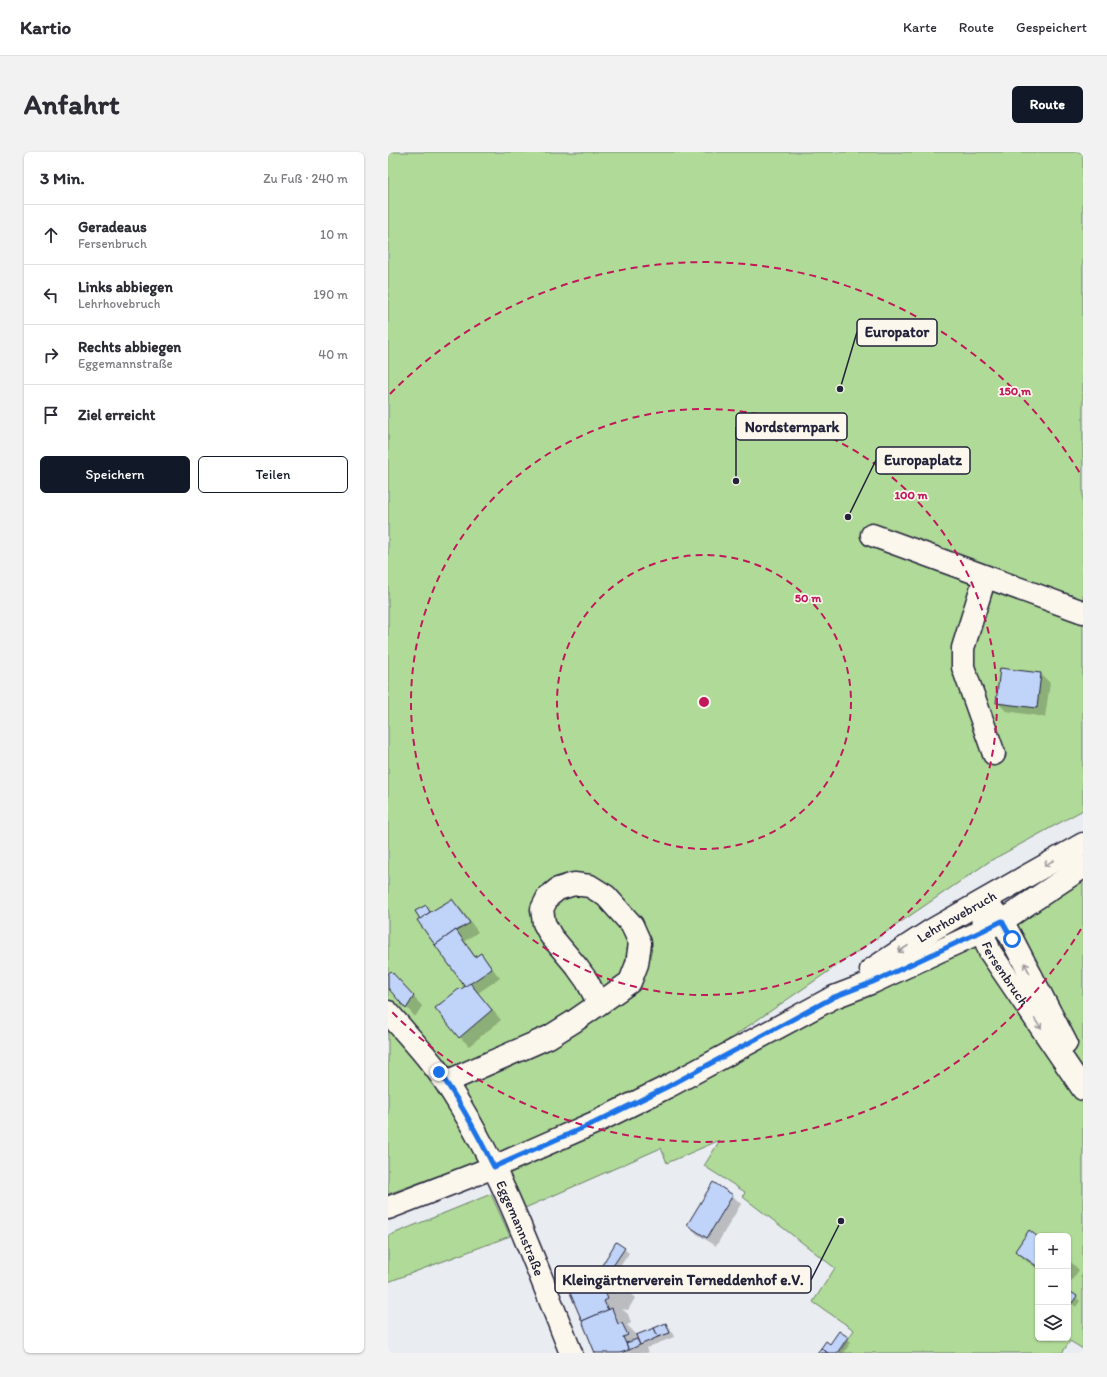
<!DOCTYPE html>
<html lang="de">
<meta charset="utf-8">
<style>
body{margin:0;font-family:Itim,sans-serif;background:#f2f2f3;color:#2b2b33}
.controls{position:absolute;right:12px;bottom:12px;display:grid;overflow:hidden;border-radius:6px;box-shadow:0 1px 3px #0004}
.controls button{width:36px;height:36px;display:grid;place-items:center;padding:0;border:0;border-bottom:1px solid #e1e1e2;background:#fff;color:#2b2b33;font:20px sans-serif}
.stop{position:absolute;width:12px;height:12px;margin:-9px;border:3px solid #1a73e8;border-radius:50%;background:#fff}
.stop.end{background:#1a73e8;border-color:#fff;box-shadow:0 1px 4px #0008}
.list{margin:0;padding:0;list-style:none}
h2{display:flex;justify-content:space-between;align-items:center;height:52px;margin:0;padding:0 16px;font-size:17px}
h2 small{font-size:13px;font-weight:400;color:#7c7c81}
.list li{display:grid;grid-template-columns:26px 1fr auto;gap:12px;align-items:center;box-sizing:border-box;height:60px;padding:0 16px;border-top:1px solid #e1e1e2}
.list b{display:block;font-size:15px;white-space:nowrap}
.list p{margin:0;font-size:13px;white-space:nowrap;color:#7c7c81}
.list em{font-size:13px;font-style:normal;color:#7c7c81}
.actions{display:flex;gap:8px;padding:12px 16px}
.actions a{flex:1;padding:9px 0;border:1px solid #111827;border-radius:6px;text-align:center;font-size:14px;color:#111827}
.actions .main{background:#111827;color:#fff}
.icon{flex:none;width:22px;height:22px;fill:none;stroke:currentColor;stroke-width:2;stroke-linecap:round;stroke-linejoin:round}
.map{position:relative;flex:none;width:695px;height:1201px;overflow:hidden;border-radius:6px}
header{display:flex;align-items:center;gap:24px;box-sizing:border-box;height:56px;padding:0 20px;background:#fff;border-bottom:1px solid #e1e1e2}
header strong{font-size:19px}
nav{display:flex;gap:22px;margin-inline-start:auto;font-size:14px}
.intro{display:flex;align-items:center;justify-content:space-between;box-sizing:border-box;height:96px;padding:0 24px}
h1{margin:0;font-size:28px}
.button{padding:10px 18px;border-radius:6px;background:#111827;color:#fff;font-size:14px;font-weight:700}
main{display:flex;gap:24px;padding:0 24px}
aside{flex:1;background:#fff;border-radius:6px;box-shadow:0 1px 3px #0004}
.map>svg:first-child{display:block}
</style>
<header>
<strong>Kartio</strong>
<nav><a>Karte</a><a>Route</a><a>Gespeichert</a></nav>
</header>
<div class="intro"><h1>Anfahrt</h1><a class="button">Route</a></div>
<main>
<aside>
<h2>3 Min.<small>Zu Fuß · 240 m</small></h2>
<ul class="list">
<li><svg class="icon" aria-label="ahead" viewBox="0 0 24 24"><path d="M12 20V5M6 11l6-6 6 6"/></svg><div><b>Geradeaus</b><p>Fersenbruch</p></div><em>10 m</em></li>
<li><svg class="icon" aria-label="left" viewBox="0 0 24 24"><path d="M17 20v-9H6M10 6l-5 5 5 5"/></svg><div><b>Links abbiegen</b><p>Lehrhovebruch</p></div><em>190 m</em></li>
<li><svg class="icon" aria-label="right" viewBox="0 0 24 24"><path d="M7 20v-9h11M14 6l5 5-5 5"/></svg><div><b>Rechts abbiegen</b><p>Eggemannstraße</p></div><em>40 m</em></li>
<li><svg class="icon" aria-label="arrive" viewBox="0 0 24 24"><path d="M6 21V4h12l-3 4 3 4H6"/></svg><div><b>Ziel erreicht</b></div></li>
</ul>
<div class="actions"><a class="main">Speichern</a><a>Teilen</a></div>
</aside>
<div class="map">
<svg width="695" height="1201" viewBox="0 0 695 1201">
<rect width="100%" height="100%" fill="#e9ecf0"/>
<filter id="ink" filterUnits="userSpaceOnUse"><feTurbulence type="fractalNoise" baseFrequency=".025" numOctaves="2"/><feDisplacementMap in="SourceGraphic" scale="8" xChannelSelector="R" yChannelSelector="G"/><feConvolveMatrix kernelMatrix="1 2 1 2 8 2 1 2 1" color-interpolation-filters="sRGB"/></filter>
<g filter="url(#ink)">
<!-- green -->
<g fill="#b0da97" stroke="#697e69" fill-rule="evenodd">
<path d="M0 0H695V658L602 709 280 929 145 989 0 1042Z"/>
<path d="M695 725V1197L682 1189 674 1201H451L466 1178 425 1150 447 1116 355 1045 357 1040 316 1014 332 988 279 1011 273 996 137 1056 119 1021 454 852ZM650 1084H680V1186H650Z"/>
<path d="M103 1042 122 1084 0 1130V1084Z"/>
</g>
<!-- shadow -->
<g fill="#0003">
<path d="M653 522 662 531 657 565 618 559 609 550Z"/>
<path d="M64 748 73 757 90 780 77 789 88 806 93 803 101 812 112 826 90 841 113 868 81 894 72 885 79 835 33 767 38 754 43 761Z"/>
<path d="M0 823 12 830 34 854 27 865 0 834Z"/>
<path d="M344 1043 353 1052 328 1094 309 1082 300 1073Z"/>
<path d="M650 1086V1117L637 1108 628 1099Z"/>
<path d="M228 1091 241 1101 225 1125 247 1146 240 1158 234 1157 240 1162 243 1171 239 1173 247 1181 249 1184 278 1172 282 1176 286 1185 258 1196 260 1201H208L207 1126Z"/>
<path d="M680 1107 691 1118 680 1134Z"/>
<path d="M695 1120V1129L692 1125Z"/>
<path d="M688 1145 692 1149 688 1155 680 1148Z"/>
<path d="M459 1186 463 1190 456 1201H430L443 1193Z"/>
</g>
<!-- building -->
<g fill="#c0d3f8" stroke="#22223b">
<path d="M612 516 653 521 649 556 608 551Z"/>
<path d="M64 747 82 771 68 779V778L47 793 29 768Z"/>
<path d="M38 753 42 760 32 767 27 759Z"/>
<path d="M68 778 87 805 93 801 104 817 77 835 47 793Z"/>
<path d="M3 819 26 844 18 857 0 836V822Z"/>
<path d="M82 831 104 858 71 886 47 856 72 836 73 837Z"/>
<path d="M325 1030 345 1043 319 1086 299 1073Z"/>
<path d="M641 1078 650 1085V1115L627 1099Z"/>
<path d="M228 1090 237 1096 221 1120 213 1115Z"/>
<path d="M213 1115 224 1122 216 1134H210L211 1137H216L220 1147 216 1149 220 1158 194 1169 180 1136 206 1126Z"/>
<path d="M683 1140 689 1144 684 1151 680 1149V1145Z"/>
<path d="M224 1156 230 1172 234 1171 240 1183 235 1185 241 1198 232 1201H207L194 1169Z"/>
<path d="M278 1171 282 1181 270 1185 266 1176Z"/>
<path d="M266 1176 270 1185 252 1193 248 1183Z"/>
<path d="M451 1179 460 1185 449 1201H440L433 1196 438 1189 442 1192Z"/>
<path d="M249 1187 252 1193 241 1198 238 1191Z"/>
<path d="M433 1196 440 1201H429Z"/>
</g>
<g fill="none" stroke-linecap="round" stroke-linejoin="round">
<!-- minor casing -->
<g stroke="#22223b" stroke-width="25">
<g id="minor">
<path d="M484 383 695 460"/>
<path d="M597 425 575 496V515L606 602"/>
<path d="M604 757 614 769 624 787 678 891"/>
<path id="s1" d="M595 764 594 779 602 800 695 937"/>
<path id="s2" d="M483 818 544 778 695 692"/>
<path id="s3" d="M0 860C19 883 42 906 58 931 113 1014 146 1109 183 1201"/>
<path d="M58 930 161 885 185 870 211 852 242 830 249 812 252 791 244 773 218 744 202 734 186 732 170 737 160 745 154 757 156 771 163 784 189 815 199 829 211 852"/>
<path d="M0 1056 106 1015 206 971 279 935 446 845 485 830 594 779 614 769 695 715"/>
</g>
</g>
<!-- minor -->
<use href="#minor" stroke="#fbf7ec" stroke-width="22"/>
</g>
<!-- one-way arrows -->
<defs><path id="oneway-shaft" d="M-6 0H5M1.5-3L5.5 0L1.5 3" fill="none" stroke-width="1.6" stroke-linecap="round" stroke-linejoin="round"/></defs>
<g stroke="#99979c">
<use href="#oneway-shaft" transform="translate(661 711) rotate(151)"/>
<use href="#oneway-shaft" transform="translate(515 797) rotate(147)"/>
<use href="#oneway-shaft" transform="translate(639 816) rotate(-117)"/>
<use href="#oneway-shaft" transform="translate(650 872) rotate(56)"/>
</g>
</g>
<g fill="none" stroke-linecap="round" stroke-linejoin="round" filter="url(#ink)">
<!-- route -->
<path stroke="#1a73e8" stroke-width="5" d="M51 920C72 949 90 983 106 1015L206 971 279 935 446 845 485 830 594 779 614 769 624 787"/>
</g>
<!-- distance rings -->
<g fill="none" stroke="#c2185b" stroke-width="2" stroke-dasharray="7 5">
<circle cx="316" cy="550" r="147"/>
<circle cx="316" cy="550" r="293"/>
<path d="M693 777A440 440 0 0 1 2 858M2 242A440 440 0 0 1 693 323"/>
</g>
<g text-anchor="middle" stroke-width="3.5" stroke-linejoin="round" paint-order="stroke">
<!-- street labels -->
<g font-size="14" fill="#22223b" stroke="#fbf7ec">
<text dy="5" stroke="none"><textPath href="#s2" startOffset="101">Lehrhovebruch</textPath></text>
<text dy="5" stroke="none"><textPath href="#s1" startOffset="64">Fersenbruch</textPath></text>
<text dy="5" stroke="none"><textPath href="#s3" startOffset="255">Eggemannstraße</textPath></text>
</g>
</g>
<circle cx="316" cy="550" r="6" fill="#c2185b" stroke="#fbf7ec" stroke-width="2"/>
<g font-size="12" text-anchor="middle" font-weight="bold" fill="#c2185b" stroke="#fbf7ec" stroke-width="3.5" stroke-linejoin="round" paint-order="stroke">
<text x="627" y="243">150 m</text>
<text x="523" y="347">100 m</text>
<text x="420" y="450">50 m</text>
</g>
<!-- callouts -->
<path fill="none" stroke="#22223b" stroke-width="1.5" d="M452 237L469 180M348 329L348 275M460 365L488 308M453 1069L423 1128"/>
<g fill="#22223b" stroke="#fbf7ec" stroke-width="1.5">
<circle cx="452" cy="237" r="4"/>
<circle cx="348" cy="329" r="4"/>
<circle cx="460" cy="365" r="4"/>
<circle cx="453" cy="1069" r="4"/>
</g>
<g fill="#fbf7ec" stroke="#22223b" stroke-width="1.5">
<rect x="469" y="167" width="80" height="27" rx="4"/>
<rect x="348" y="261" width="111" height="27" rx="4"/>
<rect x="488" y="295" width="94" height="27" rx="4"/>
<rect x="167" y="1114" width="256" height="27" rx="4"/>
</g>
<g font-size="15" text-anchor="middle" font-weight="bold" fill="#22223b">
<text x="509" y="185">Europator</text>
<text x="404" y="280">Nordsternpark</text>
<text x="535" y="313">Europaplatz</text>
<text x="295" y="1133">Kleingärtnerverein Terneddenhof e.V.</text>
</g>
</svg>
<div class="controls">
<button>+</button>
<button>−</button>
<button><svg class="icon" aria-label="layers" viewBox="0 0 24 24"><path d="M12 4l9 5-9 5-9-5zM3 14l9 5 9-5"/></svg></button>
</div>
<div class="stop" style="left:624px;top:787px"></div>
<div class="stop end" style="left:51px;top:920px"></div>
</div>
</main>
